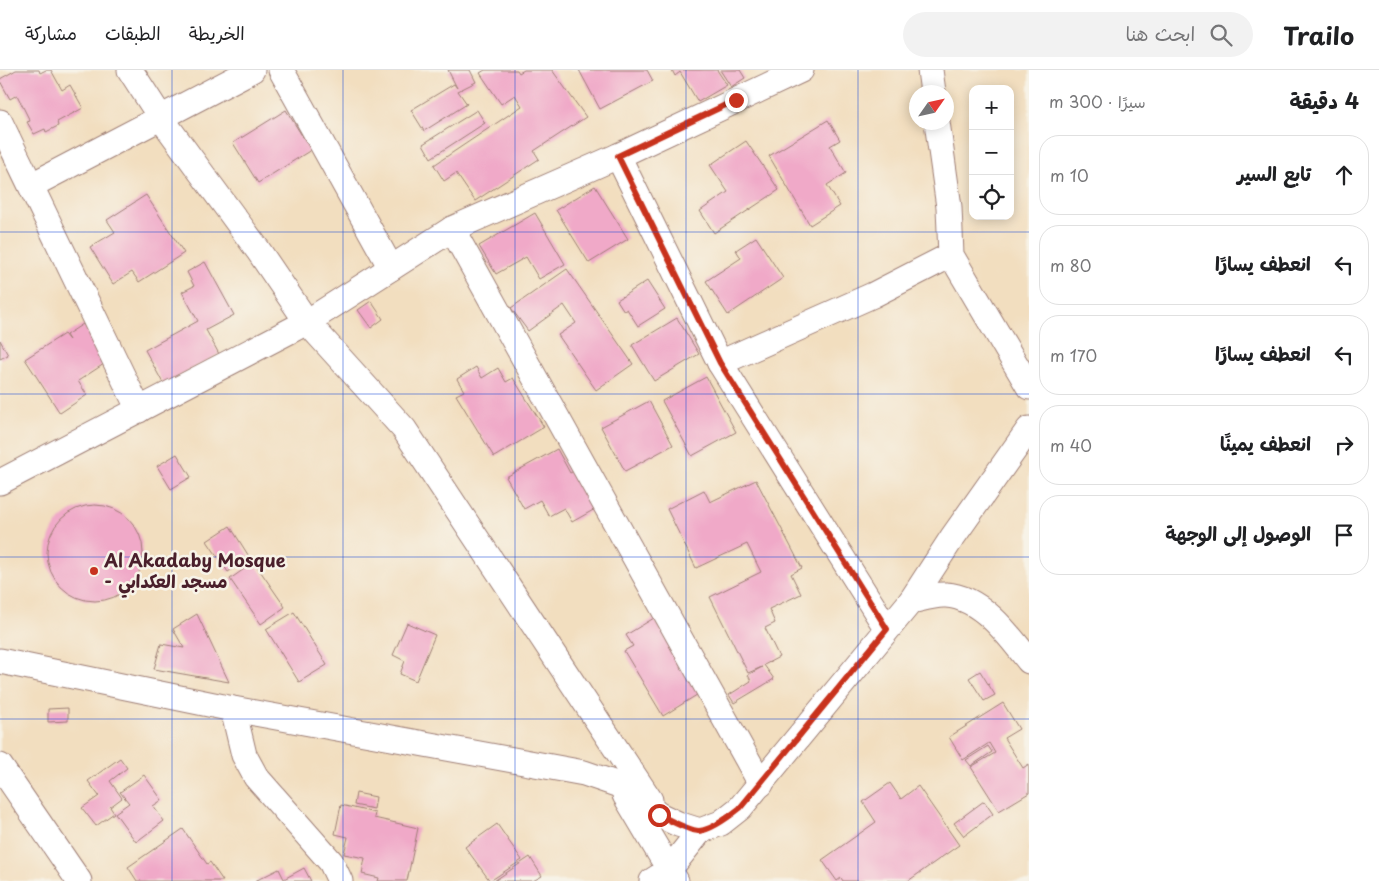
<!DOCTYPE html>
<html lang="ar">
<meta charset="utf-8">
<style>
body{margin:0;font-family:"Playpen Sans","Playpen Sans Arabic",sans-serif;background:#f2f2f2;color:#202124;direction:rtl}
.controls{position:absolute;right:15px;top:15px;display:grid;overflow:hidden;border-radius:10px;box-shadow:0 2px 12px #0003}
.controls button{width:45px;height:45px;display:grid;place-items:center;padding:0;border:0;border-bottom:1px solid #e0e0e0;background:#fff;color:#202124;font:25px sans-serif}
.compass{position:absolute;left:909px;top:15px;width:45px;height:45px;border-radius:50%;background:#fff;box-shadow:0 2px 12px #0003;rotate:56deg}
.stop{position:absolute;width:15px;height:15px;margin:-11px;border:4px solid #c8321e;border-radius:50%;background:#fff}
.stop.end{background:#c8321e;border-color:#fff;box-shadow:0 1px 5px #0008}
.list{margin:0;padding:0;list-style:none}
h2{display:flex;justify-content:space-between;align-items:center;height:65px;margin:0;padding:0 20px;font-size:21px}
h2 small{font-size:16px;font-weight:400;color:#757577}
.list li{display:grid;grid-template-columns:32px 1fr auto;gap:15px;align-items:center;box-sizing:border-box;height:80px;margin:0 10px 10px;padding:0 10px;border:1px solid #e0e0e0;border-radius:20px}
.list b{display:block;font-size:19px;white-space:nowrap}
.list em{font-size:16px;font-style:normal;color:#757577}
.icon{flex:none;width:28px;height:28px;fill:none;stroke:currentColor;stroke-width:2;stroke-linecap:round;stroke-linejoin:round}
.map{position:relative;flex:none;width:1029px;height:811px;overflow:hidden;direction:ltr}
header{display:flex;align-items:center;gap:30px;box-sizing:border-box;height:70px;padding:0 25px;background:#fff;border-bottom:1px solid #e0e0e0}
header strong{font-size:24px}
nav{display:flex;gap:28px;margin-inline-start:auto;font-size:18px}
.search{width:350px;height:45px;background:#f2f2f2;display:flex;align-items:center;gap:12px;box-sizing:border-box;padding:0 18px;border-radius:28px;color:#757577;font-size:19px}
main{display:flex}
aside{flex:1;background:#fff}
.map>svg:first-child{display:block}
</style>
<header>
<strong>Trailo</strong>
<div class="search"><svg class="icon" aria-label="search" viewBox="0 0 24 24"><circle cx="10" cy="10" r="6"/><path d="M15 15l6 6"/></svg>ابحث هنا</div>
<nav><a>الخريطة</a><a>الطبقات</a><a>مشاركة</a></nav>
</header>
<main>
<aside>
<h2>4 دقيقة<small>سيرًا · 300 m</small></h2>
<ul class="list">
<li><svg class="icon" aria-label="ahead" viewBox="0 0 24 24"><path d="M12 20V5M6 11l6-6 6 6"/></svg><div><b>تابع السير</b></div><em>10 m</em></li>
<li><svg class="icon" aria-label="left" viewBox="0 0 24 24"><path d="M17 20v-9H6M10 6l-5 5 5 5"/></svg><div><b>انعطف يسارًا</b></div><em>80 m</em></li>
<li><svg class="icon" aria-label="left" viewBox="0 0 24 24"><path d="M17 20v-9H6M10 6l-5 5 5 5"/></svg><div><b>انعطف يسارًا</b></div><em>170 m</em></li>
<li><svg class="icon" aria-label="right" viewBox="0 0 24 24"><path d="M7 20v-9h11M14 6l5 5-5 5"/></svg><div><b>انعطف يمينًا</b></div><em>40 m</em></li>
<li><svg class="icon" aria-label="arrive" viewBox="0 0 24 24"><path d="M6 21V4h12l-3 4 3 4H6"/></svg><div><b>الوصول إلى الوجهة</b></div></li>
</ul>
</aside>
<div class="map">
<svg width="1029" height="811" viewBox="0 0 1029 811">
<rect width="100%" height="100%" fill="#f7f3e8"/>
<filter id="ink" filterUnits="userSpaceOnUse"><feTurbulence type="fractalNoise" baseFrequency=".02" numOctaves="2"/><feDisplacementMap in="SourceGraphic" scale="10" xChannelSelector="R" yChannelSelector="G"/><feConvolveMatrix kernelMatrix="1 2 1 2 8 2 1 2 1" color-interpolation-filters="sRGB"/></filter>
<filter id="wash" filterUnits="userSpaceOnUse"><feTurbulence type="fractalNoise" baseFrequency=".0096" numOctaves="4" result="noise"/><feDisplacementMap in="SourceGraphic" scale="20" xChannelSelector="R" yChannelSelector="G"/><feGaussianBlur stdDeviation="1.12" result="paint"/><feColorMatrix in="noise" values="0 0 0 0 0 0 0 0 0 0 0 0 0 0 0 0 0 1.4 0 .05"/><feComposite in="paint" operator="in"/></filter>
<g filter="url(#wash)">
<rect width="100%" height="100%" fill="#f2debf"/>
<g id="blocks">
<!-- building -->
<g fill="#f0a9c8">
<path d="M16 0H39L40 3 46 0H51L62 20 70 15 83 38 57 52 58 56 46 62 45 59 34 64 27 52 30 51 17 25 10 29 0 11V9Z"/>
<path d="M448 0H470L476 12 458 21 467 34 424 61 411 40 454 14 457 18Z"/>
<path d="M485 0H517L519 3 524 0H552L586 47 534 81 539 89 475 131 456 103 444 111 434 95 522 36 515 25 501 34 480 3Z"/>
<path d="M579 0H647L653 11 600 39Z"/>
<path d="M672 0H717L727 15 698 32 680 2 675 6Z"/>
<path d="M720 0H740L745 8 731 17Z"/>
<path d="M286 40 311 80 258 113 233 73Z"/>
<path d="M477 40 485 53 431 88 423 74Z"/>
<path d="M828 50 840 70 830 76 846 103 827 115 840 136 810 155 769 86Z"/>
<path d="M746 71 779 120 714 163 700 141 728 122 710 95Z"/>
<path d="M595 116 628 169 589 193 556 140Z"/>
<path d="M146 125 184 183 139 212 132 202 113 214 90 177 115 162 107 150Z"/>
<path d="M535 143 565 194 539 209 526 187 496 204 479 176Z"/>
<path d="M756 167 783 208 728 245 706 211 741 188 736 180Z"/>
<path d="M205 192 234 245 206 260 219 284 164 315 145 280 198 251 182 222 194 216 187 202Z"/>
<path d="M567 199 633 294 596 320 558 265 576 253 564 235 528 261 511 238Z"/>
<path d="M647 211 665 239 638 256 627 239 624 241 617 230Z"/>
<path d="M371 231 383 249 371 258 358 240Z"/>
<path d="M677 248 699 284 654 311 632 275Z"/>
<path d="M83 254 107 292 78 311 87 325 60 343 25 289 64 264 69 270 66 265Z"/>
<path d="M0 270 8 285 0 289Z"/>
<path d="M476 297 482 308 498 298 506 312 513 308 544 357 494 387 456 325 464 321 457 309Z"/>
<path d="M706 307 736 362 692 386 662 331Z"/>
<path d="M649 331 673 375 625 401 601 357Z"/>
<path d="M557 379 570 403 583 396 604 434 572 452 564 438 549 446 540 430 524 439 506 407Z"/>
<path d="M177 384 191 407 171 419 157 396Z"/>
<path d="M756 410 802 498 791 504 801 524 769 539 775 553 765 558 779 587 764 595 774 609 734 633 729 625 751 611 748 605 762 597 748 603 710 527 761 502 747 474 696 498 667 439 704 420 710 432Z"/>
<circle cx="95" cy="483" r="48"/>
<path d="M230 456 250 488 228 502 207 471Z"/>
<path d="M254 492 285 537 261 554 230 509Z"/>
<path d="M294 542 327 595 299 612 266 559Z"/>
<path d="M197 544 229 612 154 599 161 574 184 578 173 559Z"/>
<path d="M654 548 700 623 663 646 624 581 633 576 626 565Z"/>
<path d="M407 553 435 565 416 611 400 604 405 591 393 585Z"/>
<path d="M980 601 995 625 984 631 969 608Z"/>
<path d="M1003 633 1019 659 1004 668 1023 698 1029 694V723L999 741 971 697 995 683 989 673 963 690 949 667Z"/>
<path d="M68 638V651L48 652V639Z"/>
<path d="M988 676 992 682 971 696 966 690Z"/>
<path d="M120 688 127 698 110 711 122 728 110 737 114 743 96 756 82 738 99 726 88 711Z"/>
<path d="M144 705 162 730 153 736 164 751 136 772 115 743 129 733 120 722Z"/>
<path d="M890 713 901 729 918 716 959 775 908 811H843L841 808 837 811 822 790 876 752 863 732Z"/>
<path d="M356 723 376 727 374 739 354 735Z"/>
<path d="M984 731 993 744 964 766 954 753Z"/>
<path d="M341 735 375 743 374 748 418 758 407 811H378L379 808 362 804 365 788 344 784 348 767 335 764Z"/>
<path d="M497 754 522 790 490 811 465 777Z"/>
<path d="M183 759 207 794 210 792 223 811H137L128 797Z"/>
<path d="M530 787 542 806 533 811H494Z"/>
<path d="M304 798 311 811H255L279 799 284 809Z"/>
</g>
</g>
</g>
<g filter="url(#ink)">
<use href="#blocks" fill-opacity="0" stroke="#9e7e75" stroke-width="1"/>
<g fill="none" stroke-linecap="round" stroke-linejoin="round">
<!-- minor casing -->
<g stroke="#9e7e75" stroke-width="27">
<g id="minor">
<path d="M130 0 161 48 258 180 307 252 404 359 650 730"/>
<path d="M281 0 391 198"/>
<path d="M930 0 933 22"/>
<path d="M0 52 139 340"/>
<path d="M937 52 949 137 951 185 1029 317"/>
<path d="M618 86 720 293 887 559"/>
<path d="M32 115 252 0"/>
<path d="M452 159 761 714"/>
<path d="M720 293 873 225 951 185"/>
<path d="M0 412 307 252 452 159 618 86 801 0"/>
<path d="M911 531C921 529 935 524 946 525 981 527 1009 565 1029 591"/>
<path d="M0 591 233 639 584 703 619 715 659 745 678 754 700 761 721 753 740 738 911 531 952 468 1029 359"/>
<path d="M233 639 244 685 256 707 331 792 340 811"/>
<path d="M0 696 79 811"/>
<path d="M625 725 676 811"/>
<path d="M652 811 669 800 700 761"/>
</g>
</g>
<!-- minor -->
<use href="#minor" stroke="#fff" stroke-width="25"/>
</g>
</g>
<g fill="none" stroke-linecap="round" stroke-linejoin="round" filter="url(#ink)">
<!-- route -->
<path stroke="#c8321e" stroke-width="6" d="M659 745C670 750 688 761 699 761 712 760 730 746 740 738L887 559 720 293 618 86 736 30"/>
</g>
<!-- grid -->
<path fill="none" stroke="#1d4ed8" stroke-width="1" stroke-opacity="0.55" d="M172 0V811M343 0V811M515 0V811M686 0V811M858 0V811M0 162H1029M0 324H1029M0 487H1029M0 649H1029"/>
<!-- markers -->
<circle fill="#c8321e" stroke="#f7f3e8" stroke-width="2" cx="94" cy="501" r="5"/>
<g text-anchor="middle" stroke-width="5" stroke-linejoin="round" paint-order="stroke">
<!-- poi labels -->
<g font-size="18" font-weight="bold" fill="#4a1f2b" stroke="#f7f3e8" text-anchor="start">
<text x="104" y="497">Al Akadaby Mosque<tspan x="104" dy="21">- مسجد العكدابي</tspan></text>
</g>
</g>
</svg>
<div class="controls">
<button>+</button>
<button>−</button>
<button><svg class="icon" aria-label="locate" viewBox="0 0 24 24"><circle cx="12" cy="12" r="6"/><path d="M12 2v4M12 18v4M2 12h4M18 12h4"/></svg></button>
</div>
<svg class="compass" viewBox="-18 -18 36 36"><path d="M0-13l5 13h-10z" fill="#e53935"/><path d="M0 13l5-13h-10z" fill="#757577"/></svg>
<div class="stop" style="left:659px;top:745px"></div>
<div class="stop end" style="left:736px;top:30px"></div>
</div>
</main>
